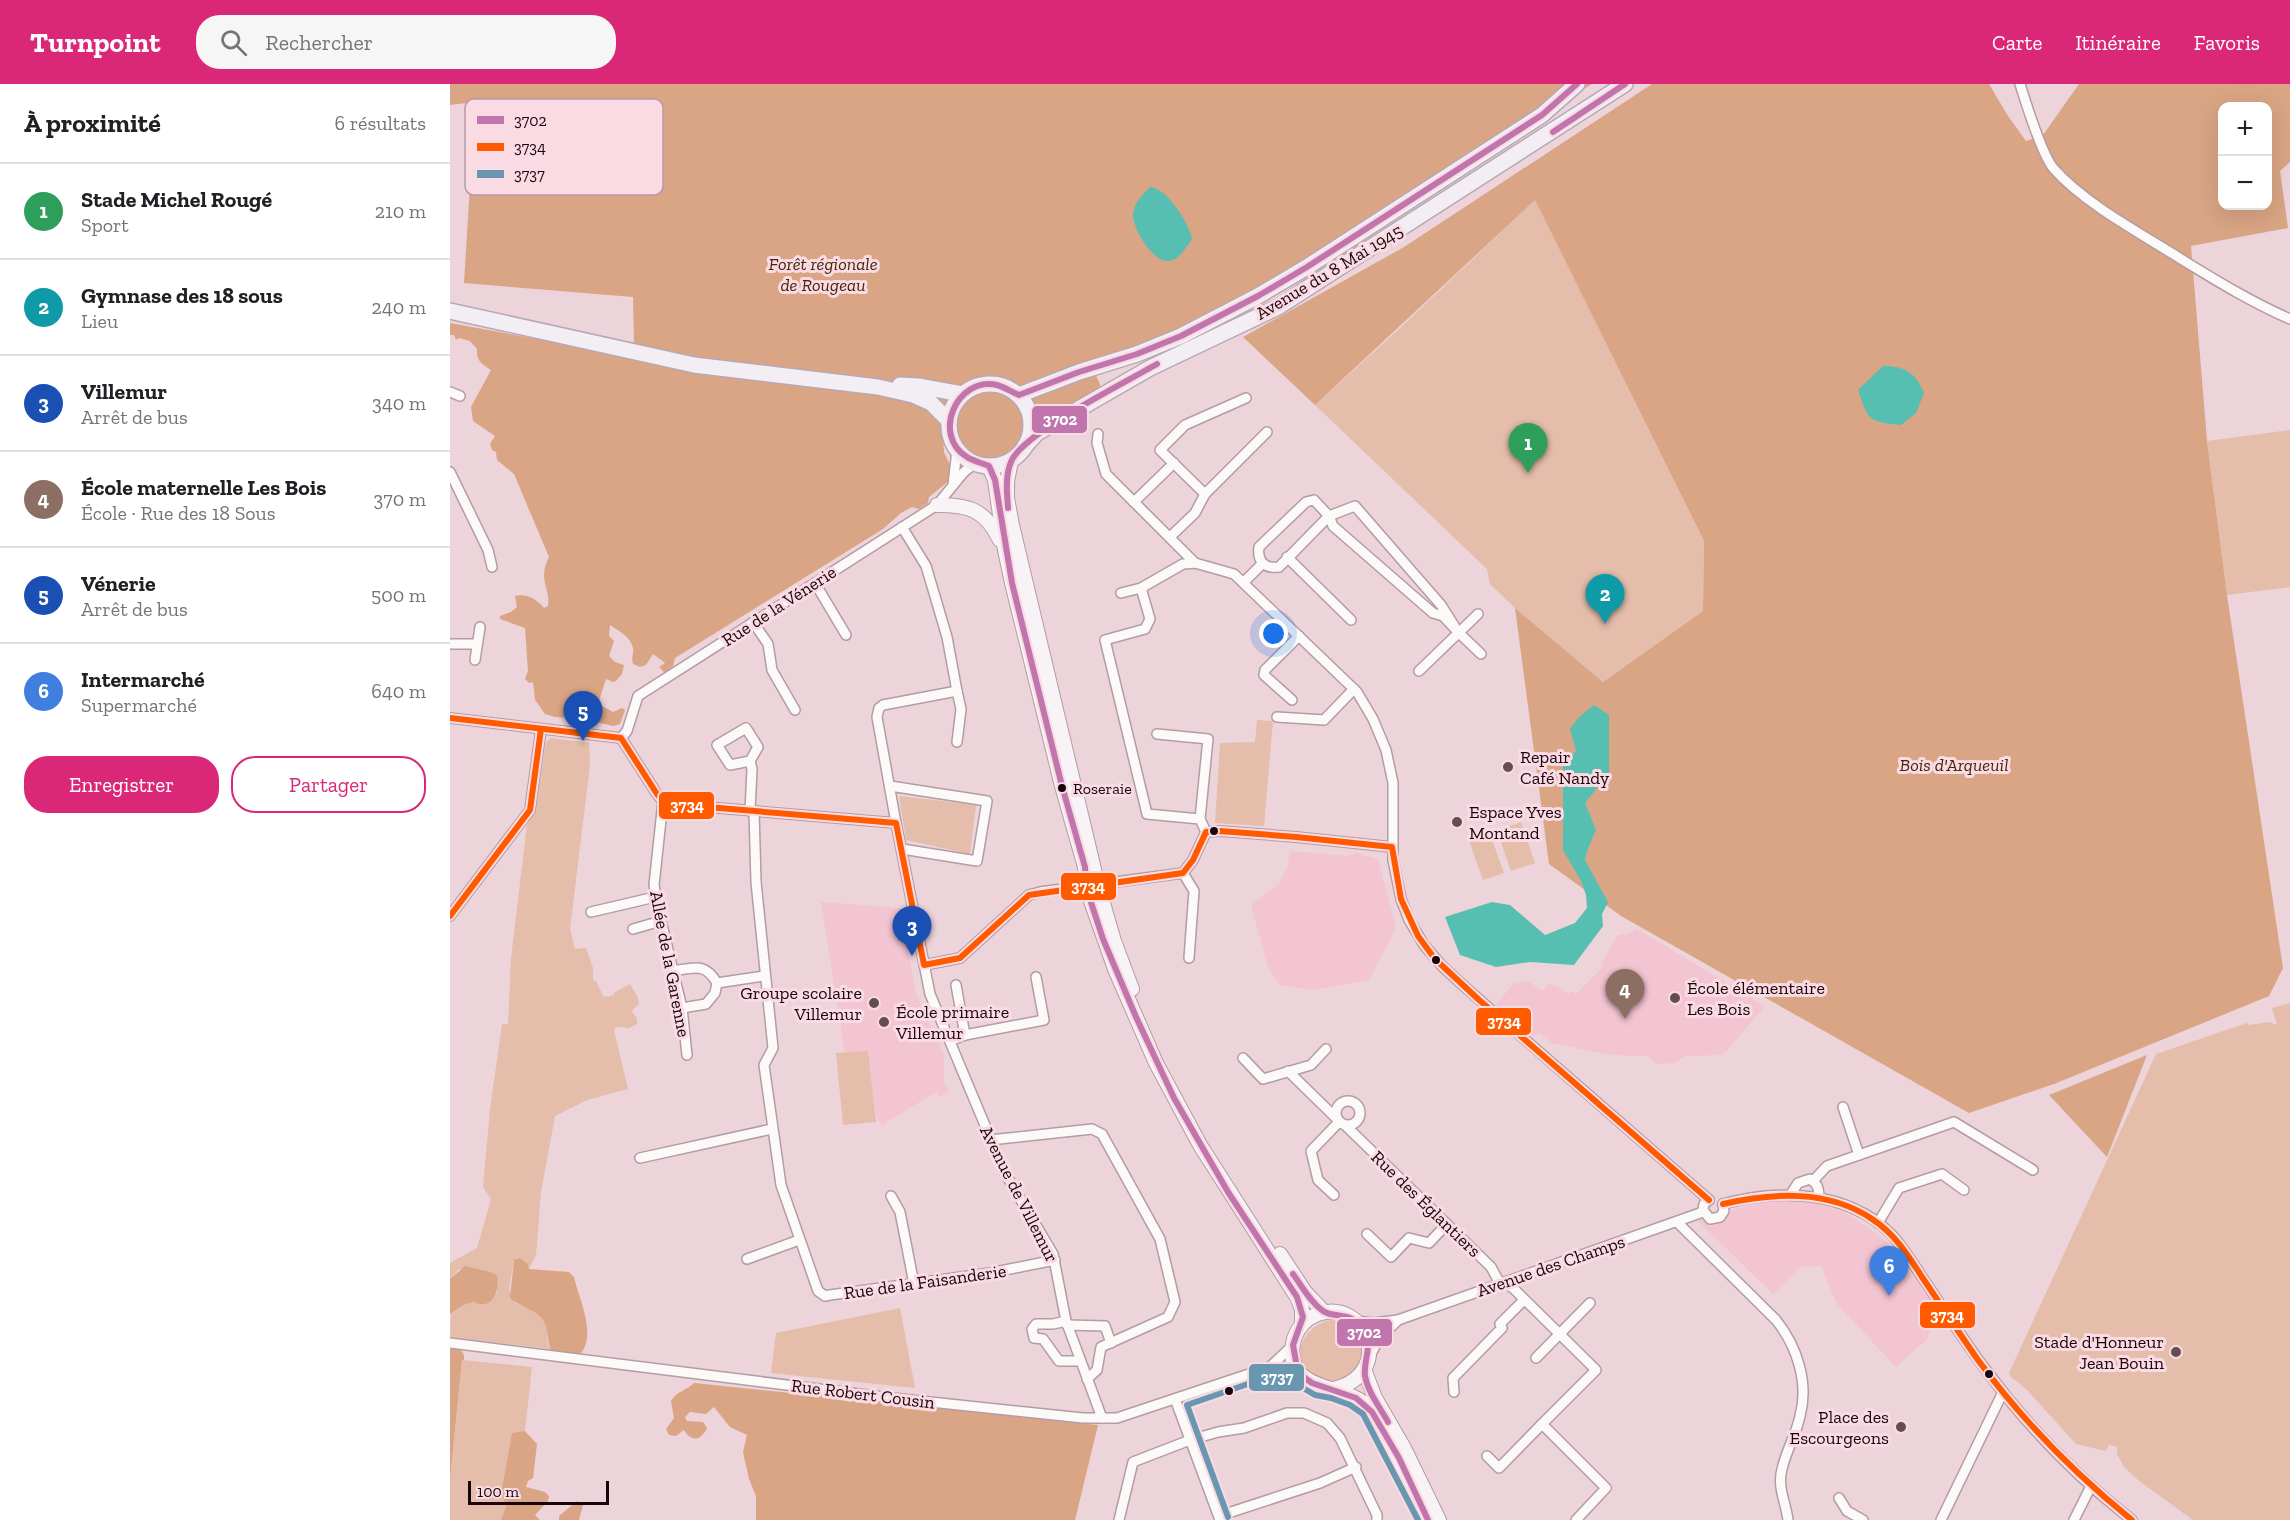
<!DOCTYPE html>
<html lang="fr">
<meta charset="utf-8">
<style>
body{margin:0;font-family:"Zilla Slab",serif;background:#f6f6f6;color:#202124}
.controls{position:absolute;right:18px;top:18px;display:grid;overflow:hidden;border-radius:12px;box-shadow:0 6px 24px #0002}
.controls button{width:54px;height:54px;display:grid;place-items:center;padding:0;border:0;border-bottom:2px solid #e0e0e0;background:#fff;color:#202124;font:30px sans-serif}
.scale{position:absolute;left:18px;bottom:15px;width:141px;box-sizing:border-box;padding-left:6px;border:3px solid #1a040b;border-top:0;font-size:16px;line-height:21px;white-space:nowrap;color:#1a040b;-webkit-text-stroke:4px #fadbe4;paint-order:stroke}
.you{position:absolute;left:824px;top:550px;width:21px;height:21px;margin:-15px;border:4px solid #fff;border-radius:50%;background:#1a73e8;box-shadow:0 0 0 9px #1a73e833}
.badge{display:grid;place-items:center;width:39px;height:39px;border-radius:50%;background:#db2777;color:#fff;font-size:20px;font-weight:700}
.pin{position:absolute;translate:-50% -50px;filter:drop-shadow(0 2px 3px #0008)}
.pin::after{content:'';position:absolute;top:32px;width:21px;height:18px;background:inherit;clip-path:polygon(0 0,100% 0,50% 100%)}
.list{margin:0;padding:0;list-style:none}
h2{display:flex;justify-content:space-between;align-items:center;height:78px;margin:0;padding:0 24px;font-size:26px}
h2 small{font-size:20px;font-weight:400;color:#757577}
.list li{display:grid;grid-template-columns:39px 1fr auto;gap:18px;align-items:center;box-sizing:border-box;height:96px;padding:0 24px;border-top:2px solid #e0e0e0}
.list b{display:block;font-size:22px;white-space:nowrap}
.list p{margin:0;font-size:20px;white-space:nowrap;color:#757577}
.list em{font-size:20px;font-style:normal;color:#757577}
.actions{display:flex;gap:12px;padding:18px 24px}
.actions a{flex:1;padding:14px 0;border:2px solid #db2777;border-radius:24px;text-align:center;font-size:21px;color:#db2777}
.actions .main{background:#db2777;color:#fff}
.icon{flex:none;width:33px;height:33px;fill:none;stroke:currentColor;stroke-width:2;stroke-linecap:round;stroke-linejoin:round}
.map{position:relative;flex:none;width:1840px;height:1436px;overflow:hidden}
header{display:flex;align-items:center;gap:36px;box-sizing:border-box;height:84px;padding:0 30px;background:#db2777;color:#fff}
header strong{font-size:28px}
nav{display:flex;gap:33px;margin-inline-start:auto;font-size:21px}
.search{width:420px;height:54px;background:#f6f6f6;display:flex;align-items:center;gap:15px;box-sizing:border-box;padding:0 21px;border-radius:24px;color:#757577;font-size:22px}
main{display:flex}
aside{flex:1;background:#fff}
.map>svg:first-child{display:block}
</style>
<header>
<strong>Turnpoint</strong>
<div class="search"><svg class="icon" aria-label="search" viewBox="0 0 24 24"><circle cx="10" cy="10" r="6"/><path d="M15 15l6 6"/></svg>Rechercher</div>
<nav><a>Carte</a><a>Itinéraire</a><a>Favoris</a></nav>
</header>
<main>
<aside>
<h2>À proximité<small>6 résultats</small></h2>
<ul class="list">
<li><span class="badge" style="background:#2e9e5b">1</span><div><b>Stade Michel Rougé</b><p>Sport</p></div><em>210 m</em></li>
<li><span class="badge" style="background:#0f9aa8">2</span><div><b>Gymnase des 18 sous</b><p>Lieu</p></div><em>240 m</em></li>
<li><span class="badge" style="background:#1a4fb4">3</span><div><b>Villemur</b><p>Arrêt de bus</p></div><em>340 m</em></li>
<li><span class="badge" style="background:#8d6e63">4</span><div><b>École maternelle Les Bois</b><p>École · Rue des 18 Sous</p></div><em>370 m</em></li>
<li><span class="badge" style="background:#1a4fb4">5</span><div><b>Vénerie</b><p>Arrêt de bus</p></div><em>500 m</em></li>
<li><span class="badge" style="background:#3f7fe0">6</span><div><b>Intermarché</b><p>Supermarché</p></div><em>640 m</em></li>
</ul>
<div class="actions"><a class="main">Enregistrer</a><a>Partager</a></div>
</aside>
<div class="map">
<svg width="1840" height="1436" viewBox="0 0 1840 1436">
<rect width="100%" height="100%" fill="#ecd4da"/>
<!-- built -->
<g fill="#f3c4d1">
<path d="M840 767 897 772 906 769 928 775 946 844 919 896 862 906 830 901 818 883 801 821 829 800 838 781Z"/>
<path d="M371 818 449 824 466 909 494 971V998L499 1007 490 1013 486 1008 432 1041 426 1032 418 967 395 969Z"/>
<path d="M1187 845 1315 922 1273 971 1235 972 1224 979 1206 980 1197 972 1161 971 1102 959 1089 949 1084 952 1046 921 1063 900 1078 897 1092 907 1099 900 1111 904 1118 910 1122 907 1126 910 1152 884 1153 876 1168 851 1172 850 1177 851Z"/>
<path d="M1339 1116 1366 1119 1393 1128 1416 1142 1439 1160 1482 1219 1484 1233 1477 1255 1446 1283 1387 1220 1371 1182 1350 1183 1323 1210 1248 1137 1310 1118Z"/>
</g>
<!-- green -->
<g fill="#e4bdab">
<path d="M1085 116 1254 457 1253 527 1153 598 1065 524 1040 500 1037 485 865 321 949 245Z"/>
<path d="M1840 346V503L1777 511 1757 357Z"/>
<path d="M807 636 823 637 814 742 765 739 770 659 805 658Z"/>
<path d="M101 654 139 659 140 681 120 845 125 865 136 864 143 884V896L146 897 153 912 158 913 164 911 165 908 180 900 187 912 189 920 184 924 182 928 187 934V940L179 944 166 943 164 946 178 1005 137 1016 105 1032 91 1108 86 1171 79 1185 64 1176 59 1205 65 1219C78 1224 95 1230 97 1246 97 1253 97 1259 100 1265L0 1253 1 1228C7 1225 14 1220 21 1219 35 1215 37 1225 47 1208L40 1188 9 1185 0 1195V1179L27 1164 41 1115 33 1103 40 1025 52 940H58L61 874 77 741 86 726 96 658Z"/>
<path d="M449 712 526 721 520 770 456 756Z"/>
<path d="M1071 738 1085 779 1061 787 1047 747Z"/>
<path d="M1040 750 1054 789 1033 796 1019 757Z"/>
<path d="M1840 919V1436H1743L1688 1396 1674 1383 1667 1370V1363L1659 1361 1656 1367 1626 1360 1577 1306 1561 1293 1559 1289 1706 970 1797 939 1799 941 1820 938 1827 941 1822 924Z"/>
<path d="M418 967 426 1038 393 1041 386 969Z"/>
<path d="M450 1224 465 1304 321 1289 326 1249Z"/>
<path d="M882 1236 901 1241 914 1257 913 1283 885 1301C877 1298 865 1295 859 1290 838 1269 858 1239 882 1236Z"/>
<path d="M12 1276 82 1283 75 1347 62 1350 51 1409 56 1422 51 1436H0V1396Z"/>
</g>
<!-- forest -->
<g fill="#d9a584" fill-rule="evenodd">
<path d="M0 0H1142L1009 79 805 209 727 249 641 281 650 300V306L630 315 623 325C600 343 549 395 518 372 505 362 506 349 492 340L494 368 502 386 500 396 479 413 478 419 469 425 462 423 451 429 433 445 225 574 223 582 215 589 209 583 215 579 203 570 196 581 190 583 183 580C181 573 184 570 183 564 180 552 170 548 160 541L159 552 164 557 159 572 165 578 174 581 172 590 166 597 163 598 156 595 148 620 163 628 172 624 175 626 170 640 163 642 134 635 105 633 95 630 85 616 83 598 79 599 75 595 78 587 75 544 50 535V532L61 528 67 523 65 512C76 509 87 515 94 524L98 522C101 504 87 497 99 473L64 390 47 376 46 368 42 366 40 360 45 352 23 337 21 323 41 286C32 280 26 277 27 265L20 257 9 254 6 256 4 251H0V239L179 272 184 257 183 213 14 199 25 18 0 21Z"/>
<path d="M1202 0H1539L1558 32 1576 57 1593 51 1629 0H1840V78L1830 87 1838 144 1741 162 1757 357 1777 511 1833 884 1819 912 1604 1000 1519 1029 1171 832 1099 780 1065 524 1153 598 1253 527 1254 457 1085 116 865 321 793 253 954 163ZM1772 22H1818V122H1772Z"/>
<path d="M1697 971 1657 1073 1599 1011Z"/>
<path d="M70 1174 77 1179 79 1185 119 1188 124 1193C129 1216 150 1256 126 1274L103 1270C97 1260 99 1253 96 1243 92 1226 71 1224 60 1214L64 1176Z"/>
<path d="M15 1182 40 1188 47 1191C49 1202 46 1222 30 1220 24 1220 28 1217 21 1219 14 1220 5 1226 0 1230V1195Z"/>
<path d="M0 1258C6 1265 16 1266 14 1276H12L0 1396Z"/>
<path d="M244 1299 648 1341 625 1436H306V1412L299 1395 293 1368 297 1351 280 1343 264 1323 256 1330 240 1328 235 1333 237 1337 253 1338 257 1344C251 1357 241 1358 234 1346L226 1352 219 1351 216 1345 224 1334 221 1317C227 1307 236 1307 244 1299Z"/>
<path d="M75 1347 87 1360 83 1394 78 1397 76 1403 95 1408 99 1412 98 1417 85 1431 90 1436H51L56 1422 51 1409 62 1349Z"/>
<path d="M127 1417 133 1421 129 1436H109V1432Z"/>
</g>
<!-- water -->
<g fill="#57bfb1">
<path d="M700 103C717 104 739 139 742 155 736 163 730 176 719 177 703 179 683 145 683 131 684 118 692 112 700 103Z"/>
<path d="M1433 282C1454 282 1466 288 1474 309L1466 329 1451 341C1418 338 1418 336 1408 306Z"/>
<path d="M1144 621 1159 631V689L1135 719 1146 746 1137 767 1135 776 1158 818 1152 830 1153 842 1124 881 1080 878 1046 883 1010 871 995 833 1042 818 1060 821 1095 851 1125 839 1137 824 1136 811 1131 797 1113 766V682L1126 667 1120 645 1128 634Z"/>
</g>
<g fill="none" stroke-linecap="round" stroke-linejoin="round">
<!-- street casing -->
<g stroke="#b39ca3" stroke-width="12">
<g id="street">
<path d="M1570 0C1576 19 1592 72 1604 85 1635 120 1692 150 1731 175 1767 197 1801 218 1840 235"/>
<path d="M0 308 10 312"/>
<path d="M648 350 647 359 656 390 745 479"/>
<path d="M0 388 38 466 42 483"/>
<path d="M503 401 507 366"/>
<path d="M755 410 817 348"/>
<path d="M864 416 879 432 829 483C814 485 807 477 809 463L856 418Z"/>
<path d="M684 418 724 379"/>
<path d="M905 422 991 521 1008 548 993 532 983 529 883 442 879 432Z"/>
<path d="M720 453 745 429 755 410 710 366 735 341 796 314"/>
<path d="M837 473 901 536"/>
<path d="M794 498 812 480"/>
<path d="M365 499 396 551"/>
<path d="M691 504 700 535 695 545 655 556 697 730 750 735 756 748"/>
<path d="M671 509 691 504 733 480 745 479 784 490 907 608 923 635 936 666 943 699V776L951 815 959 836 974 861 992 882 1016 904 1259 1116"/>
<path d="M303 538 318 560 322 586 345 626"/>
<path d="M1008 548 1031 570"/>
<path d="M0 560H27"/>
<path d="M25 576 30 543"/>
<path d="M969 587 1028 530"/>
<path d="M842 616 814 591 815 586 849 552"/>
<path d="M827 633 874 636 904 605"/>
<path d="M0 634 171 654 207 710 213 717 221 720 446 739 480 910 555 1089 603 1170 616 1237 652 1334"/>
<path d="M296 644 308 663 300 677 280 681 267 661Z"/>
<path d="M707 650 758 655 750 735"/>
<path d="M171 654 177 647 188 612 487 421 514 388 525 379"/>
<path d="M507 658 511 625 507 607"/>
<path d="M440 702 537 717 527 777 452 765"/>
<path d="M213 717 204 801 207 820 232 924 237 971"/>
<path d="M300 727 302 685 300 677"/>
<path d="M304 727 306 798 323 964 314 981 331 1101 368 1207 375 1212 380 1211 540 1189 605 1176"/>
<path d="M446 739 427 633 429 624 433 621 507 607 497 553 476 482 452 443"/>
<path d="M733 789 744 807 739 874"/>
<path d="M141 828 205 813"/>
<path d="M0 832 80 726 91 645"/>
<path d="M183 845 211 837"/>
<path d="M474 881 510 874 579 811 590 808 733 789 743 776 756 748 770 747 846 753 942 763"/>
<path d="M223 887C244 884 255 878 267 899L265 909 256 920 232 924"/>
<path d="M267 899 314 892"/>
<path d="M515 951 594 936 586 893"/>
<path d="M500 957 515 951 506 901"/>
<path d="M793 974 813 995 861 981 876 965"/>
<path d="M838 987 887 1035"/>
<circle cx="898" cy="1029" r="12"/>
<path d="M1393 1023 1409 1071"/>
<path d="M896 1042 1041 1183 1048 1196 1063 1204 1146 1286 1092 1340 1156 1404 1126 1436"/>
<path d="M540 1056 642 1045 652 1050 710 1155 725 1218 718 1233 651 1263 647 1286 637 1295"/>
<path d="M190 1074 322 1045"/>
<path d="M1363 1097 1377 1082 1504 1038 1583 1086"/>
<path d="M1341 1110 1348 1099 1360 1095C1368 1100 1369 1105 1369 1114"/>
<path d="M884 1111 868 1096 861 1067 889 1038"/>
<path d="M441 1112 450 1128 464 1200"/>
<path d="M1259 1116 1254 1120 1253 1126 1260 1135 1270 1133 1274 1127 1273 1120"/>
<path d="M1273 1120C1328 1105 1396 1106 1440 1149 1452 1161 1462 1178 1472 1193 1494 1225 1515 1259 1539 1290 1580 1345 1628 1394 1682 1436"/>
<path d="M1227 1138 1326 1236C1347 1262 1359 1299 1350 1332 1346 1351 1336 1367 1332 1385 1327 1403 1336 1419 1338 1436"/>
<path d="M1428 1139 1449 1104 1492 1090 1514 1106"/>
<path d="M917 1150 941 1173 959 1154 979 1159 997 1140"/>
<path d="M297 1175 349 1156"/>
<path d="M616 1237 603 1240H586L582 1245 584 1254 593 1255 609 1277H630"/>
<path d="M906 1237 924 1239 948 1236 1253 1128"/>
<path d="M617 1241 655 1242 661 1259"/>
<path d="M0 1259 433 1313 633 1334H667L820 1283 842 1262"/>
<path d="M920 1272 928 1256 948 1236"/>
<path d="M1086 1274 1140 1219"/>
<path d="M820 1283 844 1288 849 1292"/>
<path d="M1004 1308 1003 1294 1052 1244 1050 1240 1074 1216"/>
<path d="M725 1315 770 1436"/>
<path d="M1037 1372 1049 1384 1092 1340"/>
<path d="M1389 1414 1397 1427 1413 1436"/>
<path d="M769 1432 870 1399 906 1383"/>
<path d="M669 1436 683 1378 740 1356 768 1348 794 1344 837 1329H854L877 1339 890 1354 927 1431V1436"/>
<path d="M1491 1436 1553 1308"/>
<path d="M1624 1436 1641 1402"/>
</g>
</g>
<!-- secondary casing -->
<g stroke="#b39ca3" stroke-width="16">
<g id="secondary">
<path d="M561 376 557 398V414L562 441 648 802 664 857 682 905"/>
<path d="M539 382 545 396 555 466 562 499 612 702 635 783 636 803 665 885 706 979 750 1061 847 1213 852 1225V1240"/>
<path d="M487 421C520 421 535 426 550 456"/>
<path d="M830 1170 855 1208 874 1228"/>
<path d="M914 1285 925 1314 954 1364 989 1436"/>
<path d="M883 1305C946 1291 917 1213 868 1230 857 1234 848 1243 844 1255 830 1309 895 1299 919 1323 928 1333 933 1347 940 1358 953 1384 966 1410 978 1436"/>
</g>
</g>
<!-- primary casing -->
<g stroke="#b7a8b4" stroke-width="18">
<g id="primary">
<path d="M0 227 244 281 428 303 463 311 481 319 498 336"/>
<circle cx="540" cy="341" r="41"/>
<path d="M450 301 468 302 512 310"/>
<path d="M569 311 629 288 687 270 731 252 808 212 857 183 1092 31 1127 0"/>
<path d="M575 362 587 349 700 284 828 223 1175 0"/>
</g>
</g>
<!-- street -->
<use href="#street" stroke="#fcf9f9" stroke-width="9"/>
<!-- secondary -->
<use href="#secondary" stroke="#f7f3f6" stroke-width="14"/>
<!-- primary -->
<use href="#primary" stroke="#f3eef3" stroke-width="15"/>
<!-- bus-1 casing -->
<g stroke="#fadbe4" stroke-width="10">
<g id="bus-1">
<path d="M1103 48 1175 0"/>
<path d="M558 424C557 409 555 392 561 378 571 350 678 297 707 280"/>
<path d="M843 1190C852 1202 860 1218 873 1227 885 1235 901 1226 913 1246 924 1262 913 1275 915 1292 918 1309 930 1323 938 1338"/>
<path d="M978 1436 949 1374 922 1328 906 1314 862 1299 855 1294 847 1283 843 1261 853 1233 847 1213 778 1108 724 1014 686 933 653 855 636 803 635 783 612 702 562 499 545 396 539 382C532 379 523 377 517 373 481 351 507 292 547 301 554 303 562 308 569 311L629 288 687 270 731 252 808 212 857 183 1092 31 1127 0"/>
</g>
</g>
<!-- bus-2 casing -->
<g stroke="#fadbe4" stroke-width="10">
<g id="bus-2">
<path d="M0 634 171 654 207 710 213 717 221 720 446 739 474 881 510 874 579 811 733 789 743 776 756 748 770 747 846 753 942 763 951 815 968 852 985 875 1028 915 1259 1116"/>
<path d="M0 832 80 726 91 645"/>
<path d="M1273 1120C1322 1109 1378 1105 1422 1135 1445 1150 1458 1171 1472 1193 1491 1221 1509 1249 1528 1276 1572 1336 1624 1389 1682 1436"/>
</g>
</g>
<!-- bus-3 casing -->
<g stroke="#fadbe4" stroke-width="10">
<path id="bus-3" d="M778 1433 737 1321 821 1292 841 1297 865 1311 881 1314 900 1321 913 1330 968 1436"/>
</g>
<!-- bus-1 -->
<use href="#bus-1" stroke="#c075ac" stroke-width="6"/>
<!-- bus-2 -->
<use href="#bus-2" stroke="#ff5a00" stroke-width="6"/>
<!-- bus-3 -->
<use href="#bus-3" stroke="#6897af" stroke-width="6"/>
</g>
<!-- markers -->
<g fill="#644d53" stroke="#fadbe4" stroke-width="2">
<circle cx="1058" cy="683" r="6"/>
<circle cx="1007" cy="738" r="6"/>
<circle cx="1225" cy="914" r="6"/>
<circle cx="424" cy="919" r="6"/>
<circle cx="434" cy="938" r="6"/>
<circle cx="1726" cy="1268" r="6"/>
<circle cx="1451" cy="1343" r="6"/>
</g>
<g fill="#1a040b" stroke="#fadbe4" stroke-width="2">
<circle cx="612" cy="704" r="5"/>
<circle cx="764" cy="747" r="5"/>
<circle cx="986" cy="876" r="5"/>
<circle cx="1539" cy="1290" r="5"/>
<circle cx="779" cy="1307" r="5"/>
</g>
<g text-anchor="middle" stroke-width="6" stroke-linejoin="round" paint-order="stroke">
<!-- bus labels -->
<g font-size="16" fill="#1a040b" stroke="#fadbe4" text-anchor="start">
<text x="623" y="710">Roseraie</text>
</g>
<!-- park labels -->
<g font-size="18" font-style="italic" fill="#442609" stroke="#fadbe4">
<text x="373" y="186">Forêt régionale<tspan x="373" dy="21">de Rougeau</tspan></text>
<text x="1504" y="687">Bois d'Arqueuil</text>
</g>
<!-- street labels -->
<g font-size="18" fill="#1a040b" stroke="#fadbe4">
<text transform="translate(879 188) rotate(-31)" y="6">Avenue du 8 Mai 1945</text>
<text transform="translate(329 522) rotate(-33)" y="6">Rue de la Vénerie</text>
<text transform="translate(220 880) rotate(79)" y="6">Allée de la Garenne</text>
<text transform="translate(569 1110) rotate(63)" y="6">Avenue de Villemur</text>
<text transform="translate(976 1120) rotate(44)" y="6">Rue des Églantiers</text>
<text transform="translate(1101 1182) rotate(-19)" y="6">Avenue des Champs</text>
<text transform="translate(475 1198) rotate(-8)" y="6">Rue de la Faisanderie</text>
<text transform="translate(413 1310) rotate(7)" y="6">Rue Robert Cousin</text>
</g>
<!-- poi labels -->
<g font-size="18" fill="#1a040b" stroke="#fadbe4" text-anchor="start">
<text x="1070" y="679">Repair<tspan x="1070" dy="21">Café Nandy</tspan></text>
<text x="1019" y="734">Espace Yves<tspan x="1019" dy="21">Montand</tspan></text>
<text x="1237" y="910">École élémentaire<tspan x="1237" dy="21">Les Bois</tspan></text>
<text x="412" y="915" text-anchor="end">Groupe scolaire<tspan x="412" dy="21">Villemur</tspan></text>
<text x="446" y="934">École primaire<tspan x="446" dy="21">Villemur</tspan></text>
<text x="1714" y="1264" text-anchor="end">Stade d'Honneur<tspan x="1714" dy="21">Jean Bouin</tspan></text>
<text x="1439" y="1339" text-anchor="end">Place des<tspan x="1439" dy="21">Escourgeons</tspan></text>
</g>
</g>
<!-- legend -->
<rect x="15" y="15" width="198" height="96" rx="9" fill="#fadbe4" stroke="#b79aa3" stroke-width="1.5"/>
<rect x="27" y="32" width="27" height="8" fill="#c075ac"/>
<rect x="27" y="59" width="27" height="8" fill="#ff5a00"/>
<rect x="27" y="86" width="27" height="8" fill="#6897af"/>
<g font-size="16" fill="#1a040b">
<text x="64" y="42">3702</text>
<text x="64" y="69">3734</text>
<text x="64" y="96">3737</text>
</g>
<g stroke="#fadbe4" stroke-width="2">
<rect x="581" y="321" width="57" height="29" rx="6" fill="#c075ac"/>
<rect x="208" y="707" width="57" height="29" rx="6" fill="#ff5a00"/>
<rect x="610" y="788" width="57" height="29" rx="6" fill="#ff5a00"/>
<rect x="1025" y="923" width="57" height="29" rx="6" fill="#ff5a00"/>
<rect x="1469" y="1217" width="57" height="28" rx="6" fill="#ff5a00"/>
<rect x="886" y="1234" width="57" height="29" rx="6" fill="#c075ac"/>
<rect x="798" y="1279" width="57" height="29" rx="6" fill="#6897af"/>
</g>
<g font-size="16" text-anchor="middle" font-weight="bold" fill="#fff">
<text x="610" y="341">3702</text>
<text x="237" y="727">3734</text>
<text x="638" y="808">3734</text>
<text x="1054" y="943">3734</text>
<text x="1497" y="1237">3734</text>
<text x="914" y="1254">3702</text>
<text x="827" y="1299">3737</text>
</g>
</svg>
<div class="controls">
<button>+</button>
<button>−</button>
</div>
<div class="scale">100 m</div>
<div class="you"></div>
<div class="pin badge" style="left:1078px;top:389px;background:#2e9e5b">1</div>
<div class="pin badge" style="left:1155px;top:540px;background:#0f9aa8">2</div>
<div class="pin badge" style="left:462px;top:872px;background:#1a4fb4">3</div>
<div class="pin badge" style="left:1175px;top:935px;background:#8d6e63">4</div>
<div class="pin badge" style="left:133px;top:657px;background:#1a4fb4">5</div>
<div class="pin badge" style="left:1439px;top:1212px;background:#3f7fe0">6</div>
</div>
</main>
